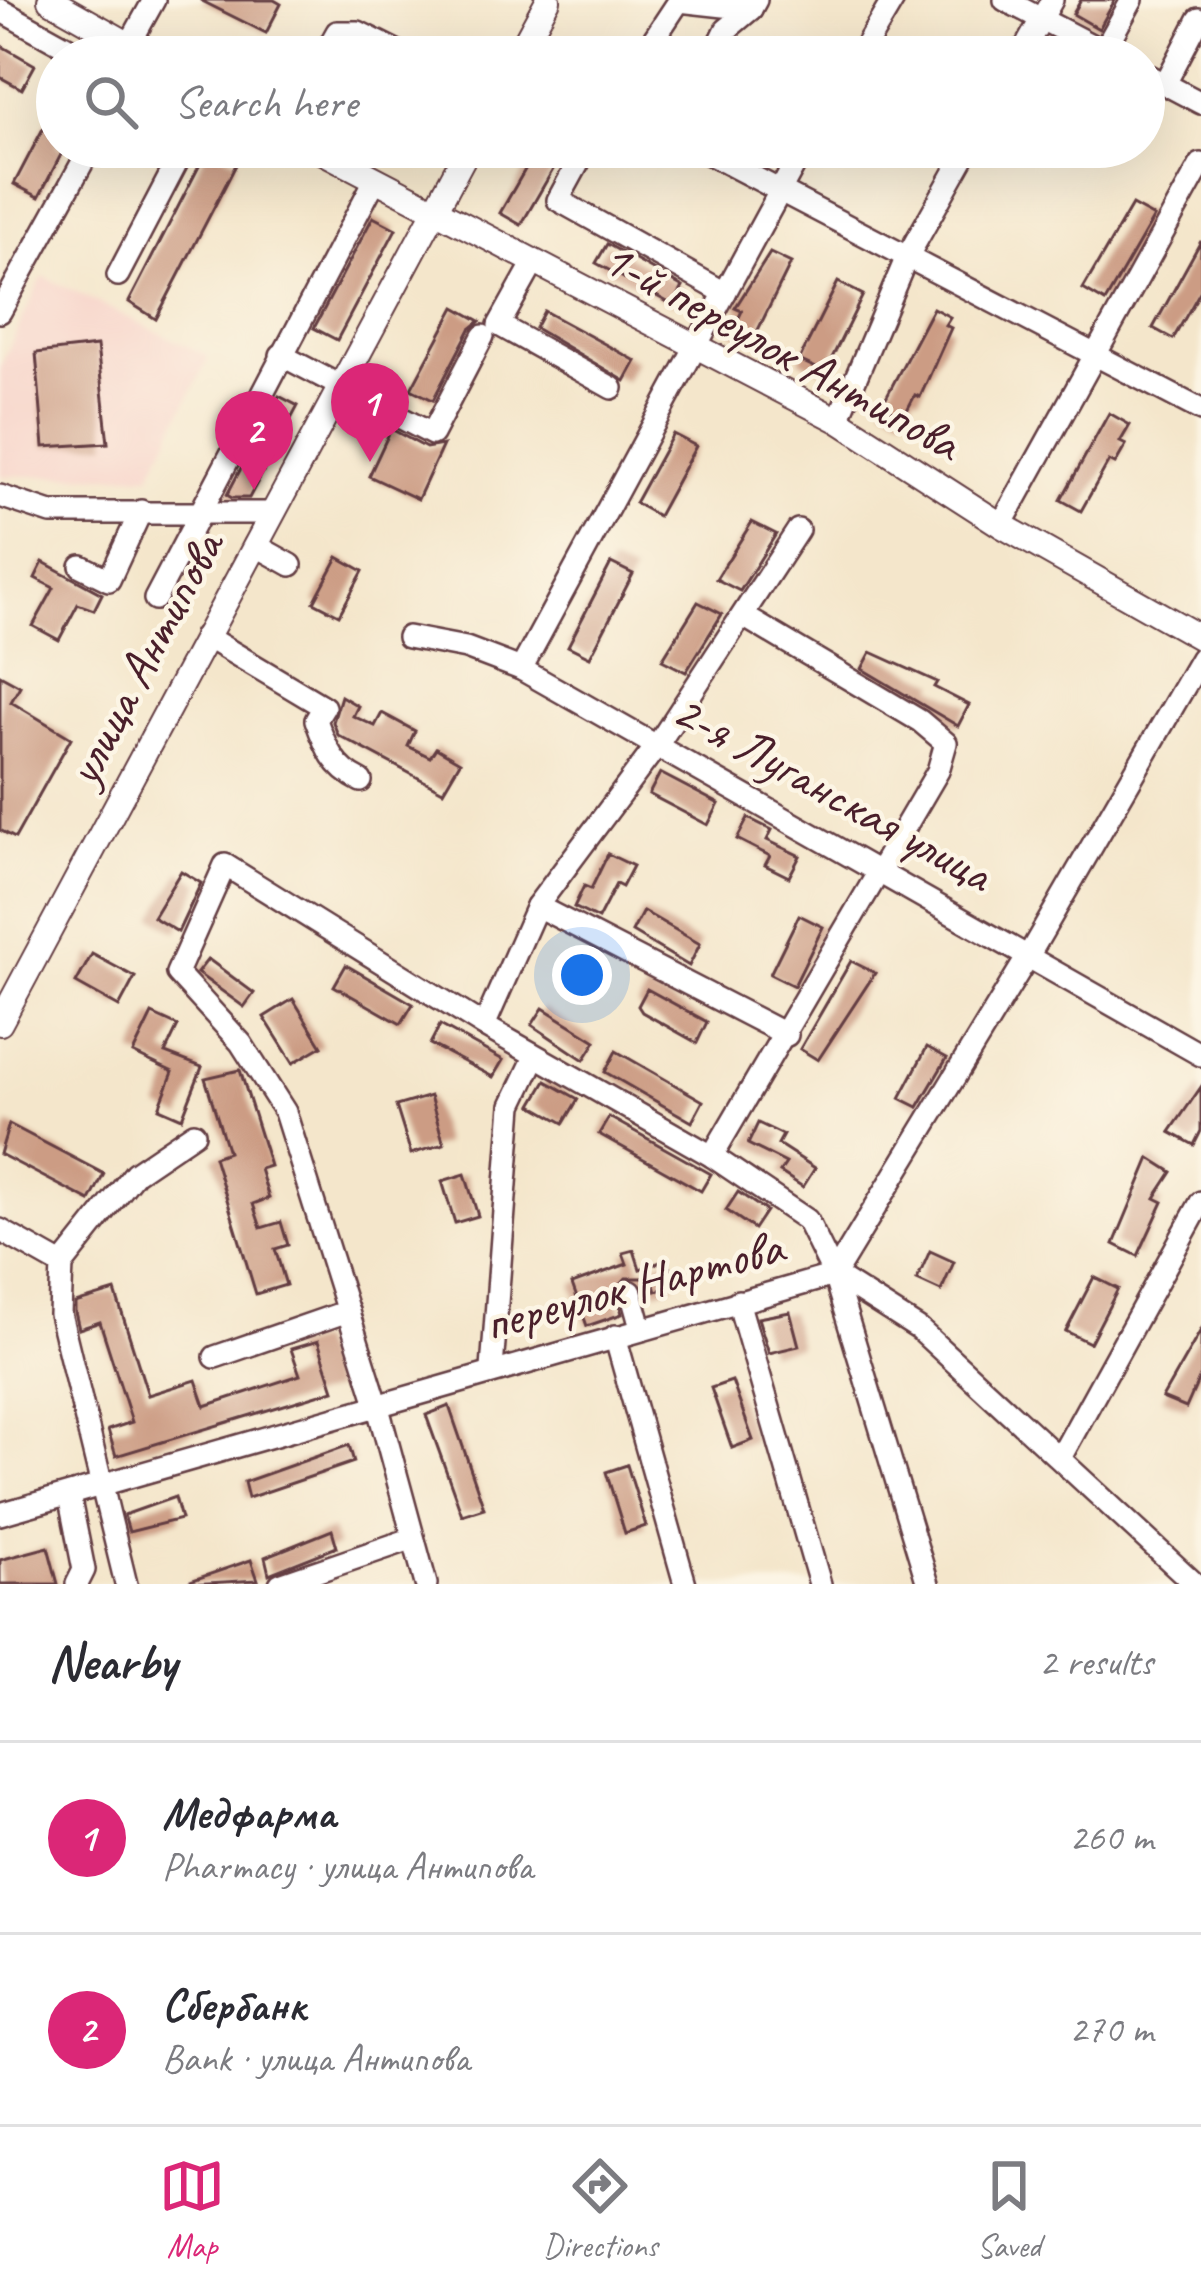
<!DOCTYPE html>
<meta charset="utf-8">
<style>
body{margin:0;font-family:Caveat,sans-serif;background:#f2f2f3;color:#2b2b33}
.you{position:absolute;left:582px;top:975px;width:42px;height:42px;margin:-30px;border:9px solid #fff;border-radius:50%;background:#1a73e8;box-shadow:0 0 0 18px #1a73e833}
.badge{display:grid;place-items:center;width:78px;height:78px;border-radius:50%;background:#db2777;color:#fff;font-size:39px;font-weight:700}
.pin{position:absolute;translate:-50% -99px;filter:drop-shadow(0 3px 6px #0008)}
.pin::after{content:'';position:absolute;top:63px;width:42px;height:36px;background:inherit;clip-path:polygon(0 0,100% 0,50% 100%)}
.list{margin:0;padding:0;list-style:none}
h2{display:flex;justify-content:space-between;align-items:center;height:156px;margin:0;padding:0 48px;font-size:51px}
h2 small{font-size:39px;font-weight:400;color:#7c7c81}
.list li{display:grid;grid-template-columns:78px 1fr auto;gap:36px;align-items:center;box-sizing:border-box;height:192px;padding:0 48px;border-top:3px solid #e1e1e2}
.list b{display:block;font-size:45px;white-space:nowrap}
.list p{margin:0;font-size:39px;white-space:nowrap;color:#7c7c81}
.list em{font-size:39px;font-style:normal;color:#7c7c81}
.icon{flex:none;width:66px;height:66px;fill:none;stroke:currentColor;stroke-width:2;stroke-linecap:round;stroke-linejoin:round}
.map{position:relative;flex:none;width:1201px;height:1584px;overflow:hidden}
.search{position:absolute;background:#fff;box-shadow:0 12px 48px #0002;left:36px;right:36px;top:36px;height:132px;display:flex;align-items:center;gap:30px;box-sizing:border-box;padding:0 42px;border-radius:66px;color:#7c7c81;font-size:45px}
.sheet{height:540px;background:#fff}
nav{display:flex;justify-content:space-around;align-items:center;box-sizing:border-box;height:168px;border-top:3px solid #e1e1e2;background:#fff;font-size:33px;color:#7c7c81}
nav a{display:grid;justify-items:center;gap:6px}
nav .on{color:#db2777}
.map>svg:first-child{display:block}
</style>
<div class="map">
<svg width="1201" height="1584" viewBox="0 0 1201 1584">
<rect width="100%" height="100%" fill="#fcf5e5"/>
<filter id="ink" filterUnits="userSpaceOnUse"><feTurbulence type="fractalNoise" baseFrequency=".00833" numOctaves="2"/><feDisplacementMap in="SourceGraphic" scale="24" xChannelSelector="R" yChannelSelector="G"/><feConvolveMatrix kernelMatrix="1 2 1 2 8 2 1 2 1" color-interpolation-filters="sRGB"/></filter>
<filter id="wash" filterUnits="userSpaceOnUse"><feTurbulence type="fractalNoise" baseFrequency=".004" numOctaves="4" result="noise"/><feDisplacementMap in="SourceGraphic" scale="48" xChannelSelector="R" yChannelSelector="G"/><feGaussianBlur stdDeviation="2.7" result="paint"/><feColorMatrix in="noise" values="0 0 0 0 0 0 0 0 0 0 0 0 0 0 0 0 0 1.4 0 .05"/><feComposite in="paint" operator="in"/></filter>
<g filter="url(#wash)">
<rect width="100%" height="100%" fill="#f4e6cb"/>
<!-- built -->
<path fill="#f7d1c8" d="M43 276 209 357 150 475 0 476V367Z"/>
<g id="blocks">
<!-- building -->
<g fill="#cc9c84">
<path d="M200 0H274L281 4 266 33Z"/>
<path d="M1081 0H1115L1099 29 1073 14Z"/>
<path d="M0 45 35 65 22 89 0 77Z"/>
<path d="M57 102V147H65L39 197 14 184Z"/>
<path d="M209 147 238 161 156 319 129 302Z"/>
<path d="M538 147 562 154 521 225 500 213Z"/>
<path d="M1132 205 1154 217 1105 302 1083 289Z"/>
<path d="M373 217 396 229 337 340 314 328Z"/>
<path d="M1201 241V290L1173 339 1153 328Z"/>
<path d="M607 244 683 287 673 305 596 263Z"/>
<path d="M770 253 791 263 752 342 732 332 742 311 735 308Z"/>
<path d="M838 282 863 295 825 372 799 360Z"/>
<path d="M455 307 480 321 470 329 433 400 411 389Z"/>
<path d="M933 308 950 317 945 325 951 328 920 397 915 395 904 416 882 405Z"/>
<path d="M544 311 636 361 625 381 535 328Z"/>
<path d="M97 346 108 443 44 447 36 353Z"/>
<path d="M279 396 298 406 249 498H232L227 495Z"/>
<path d="M1109 413 1130 425 1120 442 1126 445 1115 464 1109 461 1081 511 1061 500Z"/>
<path d="M391 429 426 448 443 445 418 499 369 476Z"/>
<path d="M673 434 696 446 658 516 635 503Z"/>
<path d="M752 522 776 534 740 591 716 579Z"/>
<path d="M338 557 363 571 339 615 314 602Z"/>
<path d="M43 562 102 594 94 610 78 604 59 640 33 626 54 588 35 578Z"/>
<path d="M611 563 633 574 590 657 568 646Z"/>
<path d="M698 602 722 614 686 672 662 660Z"/>
<path d="M871 652 937 682 934 687 969 705 958 726 862 669Z"/>
<path d="M0 675 20 686 11 702 71 738 15 838 0 830Z"/>
<path d="M341 696 358 706 353 716 375 726 382 713 415 731 408 746 430 757 436 748 460 762 443 791 338 735 333 722Z"/>
<path d="M660 773 719 804 708 825 649 794Z"/>
<path d="M748 818 772 830 767 840 800 856 789 877 765 865 770 856 737 839Z"/>
<path d="M608 854 633 866 622 887 616 884 598 919 574 907 584 886 591 889Z"/>
<path d="M181 871 201 883 178 932 153 917Z"/>
<path d="M643 911 700 944 689 966 632 932Z"/>
<path d="M799 915 823 927 794 986 770 974Z"/>
<path d="M92 954 135 977 119 1007 76 983Z"/>
<path d="M208 959 254 993 244 1007 197 973Z"/>
<path d="M851 961 875 973 818 1060 800 1049Z"/>
<path d="M346 965 413 1004 401 1024 334 986Z"/>
<path d="M647 989 707 1022 697 1043 642 1012 638 1006Z"/>
<path d="M293 999 322 1046 293 1063 264 1017Z"/>
<path d="M543 1008 596 1041 584 1060 532 1025Z"/>
<path d="M152 1014 178 1026 165 1053 202 1067 182 1118 159 1108 173 1072 133 1053Z"/>
<path d="M440 1025 503 1060 493 1077 430 1044Z"/>
<path d="M927 1047 947 1058 918 1107 900 1098Z"/>
<path d="M616 1051 703 1101 692 1122 605 1072Z"/>
<path d="M240 1070 270 1166 260 1169 269 1198 253 1204 261 1228 281 1222 288 1245 275 1249 286 1285 256 1294 214 1157 228 1152 205 1078Z"/>
<path d="M546 1081 578 1099 564 1123 532 1105Z"/>
<path d="M1201 1087V1131L1194 1145 1170 1132Z"/>
<path d="M430 1096 444 1144 411 1154 396 1106Z"/>
<path d="M609 1117 711 1174 701 1191 599 1134Z"/>
<path d="M758 1123 783 1135 778 1144 815 1168 803 1187 780 1172 786 1163 748 1144Z"/>
<path d="M9 1124 104 1174 90 1201 0 1154Z"/>
<path d="M1150 1158 1172 1172 1155 1198 1163 1202 1138 1256 1114 1244Z"/>
<path d="M465 1174 478 1216 455 1223 442 1181Z"/>
<path d="M738 1192 766 1211 754 1229 726 1210Z"/>
<path d="M634 1250 640 1269 667 1260 675 1285 656 1291 652 1278H626L616 1289 622 1314 587 1326 572 1284 627 1264 623 1253Z"/>
<path d="M930 1251 954 1262 941 1291 917 1280Z"/>
<path d="M1094 1277 1118 1289 1090 1343 1066 1331Z"/>
<path d="M115 1291 148 1395 196 1380 205 1406 300 1375 291 1349 318 1341 334 1390 116 1456 108 1430 132 1422 100 1322 79 1329 75 1312V1303Z"/>
<path d="M790 1312 799 1346 769 1353 758 1318Z"/>
<path d="M1201 1330V1374L1186 1408 1162 1398Z"/>
<path d="M732 1381 753 1440 732 1448 711 1388Z"/>
<path d="M449 1406 484 1508 462 1515 426 1415Z"/>
<path d="M349 1445 354 1462 248 1498 244 1482Z"/>
<path d="M627 1465 646 1526 625 1533 606 1472Z"/>
<path d="M175 1497 181 1519 129 1532 124 1515Z"/>
<path d="M332 1530 337 1547 269 1574 265 1557Z"/>
<path d="M48 1547 58 1584H0V1560Z"/>
<path d="M251 1560 258 1580 190 1584V1581Z"/>
</g>
</g>
</g>
<g filter="url(#ink)">
<use href="#blocks" fill-opacity="0" stroke="#643d43" stroke-width="3"/>
<g fill="none" stroke-linecap="round" stroke-linejoin="round">
<!-- minor casing -->
<g stroke="#643d43" stroke-width="26">
<g id="minor">
<path d="M1005 0 1114 57"/>
<path d="M0 10 85 57"/>
<path d="M1103 52 1132 0"/>
<path d="M130 57 129 45 154 0"/>
<path d="M323 57 337 32H358L408 57"/>
<path d="M642 57 679 1 751 9 756 0"/>
<path d="M713 57 726 30 751 9"/>
<path d="M859 57 893 0"/>
<path d="M1020 57 1052 0"/>
<path d="M1144 73 1201 103"/>
<path d="M1165 84 1199 19"/>
<path d="M587 147 558 200 725 293"/>
<path d="M696 147 1201 410"/>
<path d="M533 264 499 325 612 388"/>
<path d="M118 275 185 147"/>
<path d="M0 312 91 147"/>
<path d="M281 355 432 434 483 336"/>
<path d="M838 420 906 259 969 147"/>
<path d="M0 496 51 513H272"/>
<path d="M1001 525 1201 164"/>
<path d="M255 545 291 565"/>
<path d="M81 566 109 580 141 511"/>
<path d="M155 599 375 180"/>
<path d="M205 636 324 707 316 720C326 748 334 768 361 781"/>
<path d="M408 637 466 648 521 669 1201 1055"/>
<path d="M521 669 804 147"/>
<path d="M537 906 787 1035"/>
<path d="M484 1026 537 906 658 744 798 530"/>
<path d="M712 1156 938 771 946 743 920 721 745 617"/>
<path d="M0 1230 62 1265 60 1314 126 1584"/>
<path d="M62 1265 135 1173 194 1133"/>
<path d="M834 1275 1030 953 1201 658"/>
<path d="M631 1292 641 1328"/>
<path d="M738 1301 820 1584"/>
<path d="M615 1336 685 1584"/>
<path d="M215 1357 348 1311"/>
<path d="M492 1369 512 1105 535 1057"/>
<path d="M1060 1458 1201 1202"/>
<path d="M69 1495 84 1570 77 1584"/>
<path d="M0 1514 834 1275 919 1329 1195 1584"/>
<path d="M280 1584 411 1539"/>
<path d="M426 1584 377 1404 285 1112 241 1043 177 973 225 865 484 1026 712 1156 807 1220 834 1275 928 1584"/>
</g>
</g>
<!-- major casing -->
<g stroke="#643d43" stroke-width="28">
<g id="major">
<path d="M50 0 151 57"/>
<path d="M517 57 548 0"/>
<path d="M314 147 838 420 1001 525 1201 638"/>
<path d="M0 1023 469 147"/>
</g>
</g>
<!-- minor -->
<use href="#minor" stroke="#fff" stroke-width="21"/>
<!-- major -->
<use href="#major" stroke="#fff" stroke-width="24"/>
</g>
</g>
<g text-anchor="middle" stroke-width="9" stroke-linejoin="round" paint-order="stroke">
<!-- street labels -->
<g font-size="51" fill="#4a1f2b" stroke="#fcf5e5">
<text transform="translate(782 349) rotate(29)" y="18">1-й переулок Антипова</text>
<text transform="translate(143 658) rotate(-62)" y="18">улица Антипова</text>
<text transform="translate(833 791) rotate(29)" y="18">2-я Луганская улица</text>
<text transform="translate(633 1284) rotate(-15)" y="18">переулок Нартова</text>
</g>
</g>
</svg>
<div class="you"></div>
<div class="pin badge" style="left:370px;top:462px">1</div>
<div class="pin badge" style="left:254px;top:490px">2</div>
<div class="search"><svg class="icon" aria-label="search" viewBox="0 0 24 24"><circle cx="10" cy="10" r="6"/><path d="M15 15l6 6"/></svg>Search here</div>
</div>
<section class="sheet">
<h2>Nearby<small>2 results</small></h2>
<ul class="list">
<li><span class="badge">1</span><div><b>Медфарма</b><p>Pharmacy · улица Антипова</p></div><em>260 m</em></li>
<li><span class="badge">2</span><div><b>Сбербанк</b><p>Bank · улица Антипова</p></div><em>270 m</em></li>
</ul>
</section>
<nav>
<a class="on"><svg class="icon" aria-label="map" viewBox="0 0 24 24"><path d="M3 6l6-2 6 2 6-2v14l-6 2-6-2-6 2zM9 4v14M15 6v14"/></svg>Map</a>
<a><svg class="icon" aria-label="directions" viewBox="0 0 24 24"><path d="M12 3l9 9-9 9-9-9zM9 14v-3h6M13 9l2 2-2 2"/></svg>Directions</a>
<a><svg class="icon" aria-label="saved" viewBox="0 0 24 24"><path d="M7 4h10v16l-5-4-5 4z"/></svg>Saved</a>
</nav>
